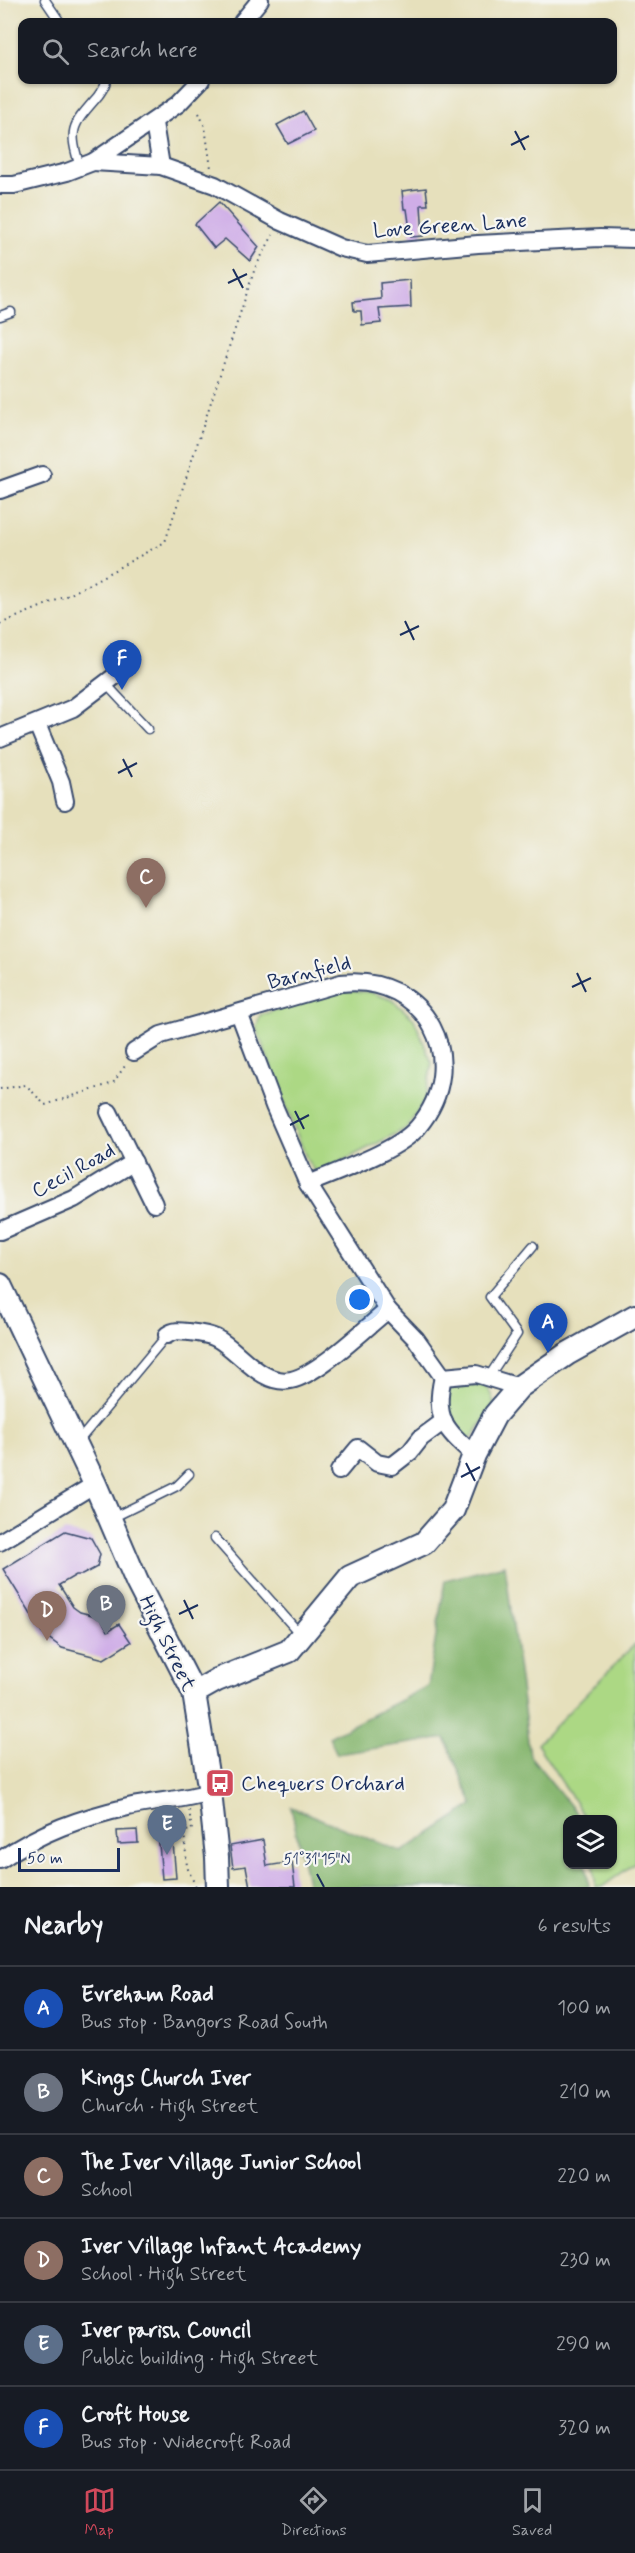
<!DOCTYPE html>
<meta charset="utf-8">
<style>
body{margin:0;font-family:Mynerve,sans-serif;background:#20242c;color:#f1f3f6}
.controls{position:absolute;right:18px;bottom:18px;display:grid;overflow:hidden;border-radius:12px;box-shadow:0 2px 4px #0004}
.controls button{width:54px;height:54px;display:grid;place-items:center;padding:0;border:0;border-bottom:2px solid #363941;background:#171b24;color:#f1f3f6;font:30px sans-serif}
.scale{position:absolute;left:18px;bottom:15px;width:102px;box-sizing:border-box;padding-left:6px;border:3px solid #1b2f5e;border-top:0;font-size:16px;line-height:21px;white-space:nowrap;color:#1b2f5e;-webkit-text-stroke:4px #f6f6f2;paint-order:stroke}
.you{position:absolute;left:360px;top:1300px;width:21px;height:21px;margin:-15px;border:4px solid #fff;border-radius:50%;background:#1a73e8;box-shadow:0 0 0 9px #1a73e833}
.badge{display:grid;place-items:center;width:39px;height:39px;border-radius:50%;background:#d1495b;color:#fff;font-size:20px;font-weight:700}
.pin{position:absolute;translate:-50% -50px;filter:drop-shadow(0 2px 3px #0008)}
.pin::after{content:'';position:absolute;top:32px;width:21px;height:18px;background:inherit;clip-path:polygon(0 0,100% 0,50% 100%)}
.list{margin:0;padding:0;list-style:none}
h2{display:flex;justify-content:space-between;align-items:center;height:78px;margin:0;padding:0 24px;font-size:26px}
h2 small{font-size:20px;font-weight:400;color:#9ea1a6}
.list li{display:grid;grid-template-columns:39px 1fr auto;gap:18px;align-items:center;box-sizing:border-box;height:84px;padding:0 24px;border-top:2px solid #363941}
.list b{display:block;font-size:22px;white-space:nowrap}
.list p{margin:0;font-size:20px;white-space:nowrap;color:#9ea1a6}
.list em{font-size:20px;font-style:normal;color:#9ea1a6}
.icon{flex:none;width:33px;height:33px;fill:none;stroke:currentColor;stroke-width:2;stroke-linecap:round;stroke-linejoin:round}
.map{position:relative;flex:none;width:635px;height:1887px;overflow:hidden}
.search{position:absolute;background:#171b24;box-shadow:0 2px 4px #0004;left:18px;right:18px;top:18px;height:66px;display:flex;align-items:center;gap:15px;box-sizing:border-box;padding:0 21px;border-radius:12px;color:#9ea1a6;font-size:22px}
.sheet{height:582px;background:#171b24}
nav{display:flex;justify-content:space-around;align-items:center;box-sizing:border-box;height:84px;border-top:2px solid #363941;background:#171b24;font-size:16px;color:#9ea1a6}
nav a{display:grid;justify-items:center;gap:3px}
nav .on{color:#d1495b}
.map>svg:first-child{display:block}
</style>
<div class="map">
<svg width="635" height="1887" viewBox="0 0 635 1887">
<rect width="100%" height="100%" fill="#f6f6f2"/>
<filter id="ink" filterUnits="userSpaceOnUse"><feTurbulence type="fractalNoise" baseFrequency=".0167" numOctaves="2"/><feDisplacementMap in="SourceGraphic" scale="12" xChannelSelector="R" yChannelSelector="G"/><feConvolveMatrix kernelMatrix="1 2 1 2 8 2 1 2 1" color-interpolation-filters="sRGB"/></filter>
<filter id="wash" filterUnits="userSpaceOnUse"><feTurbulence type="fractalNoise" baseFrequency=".008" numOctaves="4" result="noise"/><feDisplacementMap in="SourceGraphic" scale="24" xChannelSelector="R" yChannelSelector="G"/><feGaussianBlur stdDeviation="1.35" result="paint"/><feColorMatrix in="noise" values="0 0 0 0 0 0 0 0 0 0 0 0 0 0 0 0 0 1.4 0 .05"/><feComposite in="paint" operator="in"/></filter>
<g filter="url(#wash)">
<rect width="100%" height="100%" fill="#e6e0bc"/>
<!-- green -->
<g fill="#acd884" stroke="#648471" stroke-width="1.5">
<path d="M350 991 370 992 392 1000 414 1019 432 1063 425 1100 407 1128 323 1171 315 1172 307 1160 256 1028 260 1015 330 992Z"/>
<path d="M456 1382C480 1382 487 1377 494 1404L472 1438H459L442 1403 450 1386Z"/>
<path d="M635 1644V1863L602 1887H596L593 1865 612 1864V1820L586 1819 537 1744Z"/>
</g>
<!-- forest -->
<path fill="#89b872" stroke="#527468" stroke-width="1.5" d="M505 1565 530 1756 579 1816 580 1819 568 1820V1864L586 1865 589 1887H308L291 1807 402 1852 473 1805 445 1738 337 1754 329 1737 428 1686 445 1580Z"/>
<g id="blocks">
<!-- building -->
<g fill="#cfade7">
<path d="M303 111 314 131 288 144 277 125Z"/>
<path d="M426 188 428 205H421L423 236 411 237 407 209H404L402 191Z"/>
<path d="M219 202 259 247 250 261 225 239 214 248 195 224Z"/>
<path d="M410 280 411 307 379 309 381 323 362 325 361 311H354L353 302 381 299 380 283Z"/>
<path d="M65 1531 91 1538 100 1554 97 1567 82 1575H76L59 1585 73 1607 80 1612 100 1617 108 1631 119 1624 131 1642 104 1659 62 1648 43 1634 3 1569Z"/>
<path d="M137 1830 138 1843 118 1844 117 1831Z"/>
<path d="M172 1831 176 1878 162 1879 158 1832Z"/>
<path d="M263 1840 267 1866 292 1862 295 1887H250L246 1866 233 1868 230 1846Z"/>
</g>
</g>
</g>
<g filter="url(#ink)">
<use href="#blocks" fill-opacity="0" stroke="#394a6c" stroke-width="1.5"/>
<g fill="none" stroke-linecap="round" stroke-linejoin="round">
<!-- lane casing -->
<g stroke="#394a6c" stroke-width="11">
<g id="lane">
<path d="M45 0 60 22"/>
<path d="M80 167C68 128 72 126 98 96 102 90 106 86 106 80"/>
<path d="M0 316 11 312"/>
<path d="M106 684 148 729"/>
<path d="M488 1378 517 1334 490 1297 533 1246"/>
<path d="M77 1443 167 1335"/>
<path d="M110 1519 177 1486 189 1474"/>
<path d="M215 1538 300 1634"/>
</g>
</g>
<!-- street casing -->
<g stroke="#394a6c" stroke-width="20">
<g id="street">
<path d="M242 22 260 0"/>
<path d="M154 123 161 166"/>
<path d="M93 162 161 166 215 185 280 221 341 248 367 254 478 244 600 238 635 239"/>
<path d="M0 185H14L67 172 93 162 178 104 201 80"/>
<path d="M0 490 42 475"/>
<path d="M37 724 61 782 65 801"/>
<path d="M0 738 73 708 123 670"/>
<path d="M239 1013 274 1106 308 1184 388 1310 416 1339 443 1377 476 1374 519 1387"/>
<path d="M134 1052 161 1035 341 983C426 973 473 1062 418 1127 398 1151 338 1171 308 1184"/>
<path d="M109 1112 154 1204"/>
<path d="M0 1231 74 1199 134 1162"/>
<path d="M167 1335C174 1330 180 1331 189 1332 198 1333 208 1334 216 1338 239 1350 261 1386 291 1380 319 1374 364 1329 388 1310"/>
<path d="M443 1377C433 1418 445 1429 474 1455"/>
<path d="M339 1471 358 1448 377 1463 392 1466 410 1452 421 1438 444 1421"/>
<path d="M0 1542 95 1484"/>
<path d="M0 1860C40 1832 81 1818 128 1807 155 1801 183 1800 210 1792"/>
</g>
</g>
<!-- secondary casing -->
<g stroke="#394a6c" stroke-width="26">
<g id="secondary">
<path d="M0 1285 95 1484 137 1582 194 1693 210 1792 217 1857 218 1887"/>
<path d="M194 1693 217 1680 289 1651 350 1577 424 1543 453 1510 474 1455 495 1415 519 1387 567 1354 635 1316"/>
</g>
</g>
<!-- path -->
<g stroke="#394a6c" stroke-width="2" stroke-dasharray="1.5 4.5" stroke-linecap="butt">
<path d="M199 113 205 127 211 168"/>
<path d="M0 624 69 595 165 542 255 268 273 235"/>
<path d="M0 1089 26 1085 45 1105 113 1083 127 1063"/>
<path d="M189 1810 192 1830 184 1831 187 1867 196 1887"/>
</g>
<!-- lane -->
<use href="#lane" stroke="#fff" stroke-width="8"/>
<!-- street -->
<use href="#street" stroke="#fff" stroke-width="16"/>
<!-- secondary -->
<use href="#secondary" stroke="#fff" stroke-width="22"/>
</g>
</g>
<!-- ticks -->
<path fill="none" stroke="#1b2f5e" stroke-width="2" d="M515 131 525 150M511 145 529 136M233 269 243 288M228 283 247 274M405 621 414 640M400 635 419 626M123 759 132 777M118 773 137 763M577 973 586 992M572 987 591 978M295 1111 304 1129M290 1125 309 1115M466 1463 475 1481M461 1477 480 1467M184 1600 193 1619M179 1614 198 1605M317 1874 324 1887"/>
<!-- icons -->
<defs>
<g id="bus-square" transform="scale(1.5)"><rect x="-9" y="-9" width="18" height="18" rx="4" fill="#d1495b" stroke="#f6f6f2"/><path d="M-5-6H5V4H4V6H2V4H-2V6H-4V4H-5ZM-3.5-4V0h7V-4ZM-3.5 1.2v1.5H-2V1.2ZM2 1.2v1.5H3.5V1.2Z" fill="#fff"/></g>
</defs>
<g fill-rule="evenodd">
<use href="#bus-square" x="220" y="1783"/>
</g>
<g text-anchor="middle" stroke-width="4.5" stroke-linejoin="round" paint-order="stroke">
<!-- street labels -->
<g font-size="21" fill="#1b2f5e" stroke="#f6f6f2">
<text transform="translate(450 225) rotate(-4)" y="7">Love Green Lane</text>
<text transform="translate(309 972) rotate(-14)" y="7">Barnfield</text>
<text transform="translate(73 1170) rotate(-29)" y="7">Cecil Road</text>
<text transform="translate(168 1643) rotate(64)" y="7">High Street</text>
</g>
<!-- poi labels -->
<g font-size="21" fill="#1b2f5e" stroke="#f6f6f2" text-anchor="start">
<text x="241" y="1790">Chequers Orchard</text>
</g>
</g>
<g font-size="15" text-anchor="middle" fill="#1b2f5e" stroke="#f6f6f2" stroke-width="4.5" stroke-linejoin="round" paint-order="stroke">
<text x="317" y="1864">51°31'15"N</text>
</g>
</svg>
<div class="controls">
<button><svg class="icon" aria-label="layers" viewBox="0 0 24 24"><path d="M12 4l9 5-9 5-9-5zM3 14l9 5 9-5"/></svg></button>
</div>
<div class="scale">50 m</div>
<div class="you"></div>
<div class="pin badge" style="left:548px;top:1353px;background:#1a4fb4">A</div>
<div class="pin badge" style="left:106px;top:1635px;background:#6b7280">B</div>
<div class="pin badge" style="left:146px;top:908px;background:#8d6e63">C</div>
<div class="pin badge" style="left:47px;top:1641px;background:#8d6e63">D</div>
<div class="pin badge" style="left:167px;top:1855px;background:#5c6f8a">E</div>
<div class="pin badge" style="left:122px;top:690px;background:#1a4fb4">F</div>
<div class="search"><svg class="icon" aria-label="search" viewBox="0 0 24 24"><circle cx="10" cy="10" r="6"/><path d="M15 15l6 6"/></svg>Search here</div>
</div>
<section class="sheet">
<h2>Nearby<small>6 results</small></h2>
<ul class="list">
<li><span class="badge" style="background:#1a4fb4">A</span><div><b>Evreham Road</b><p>Bus stop · Bangors Road South</p></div><em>100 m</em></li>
<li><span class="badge" style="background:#6b7280">B</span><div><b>Kings Church Iver</b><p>Church · High Street</p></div><em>210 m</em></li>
<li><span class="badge" style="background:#8d6e63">C</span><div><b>The Iver Village Junior School</b><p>School</p></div><em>220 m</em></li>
<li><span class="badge" style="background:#8d6e63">D</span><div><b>Iver Village Infant Academy</b><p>School · High Street</p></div><em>230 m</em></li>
<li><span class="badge" style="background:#5c6f8a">E</span><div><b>Iver parish Council</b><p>Public building · High Street</p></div><em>290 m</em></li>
<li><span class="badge" style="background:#1a4fb4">F</span><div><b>Croft House</b><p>Bus stop · Widecroft Road</p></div><em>320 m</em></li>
</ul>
</section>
<nav>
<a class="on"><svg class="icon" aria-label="map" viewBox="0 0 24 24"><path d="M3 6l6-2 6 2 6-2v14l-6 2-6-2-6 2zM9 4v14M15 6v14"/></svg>Map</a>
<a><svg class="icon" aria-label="directions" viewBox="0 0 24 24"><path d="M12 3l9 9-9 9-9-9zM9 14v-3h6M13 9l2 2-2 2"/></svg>Directions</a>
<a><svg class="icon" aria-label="saved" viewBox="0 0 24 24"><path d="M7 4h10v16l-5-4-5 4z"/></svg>Saved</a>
</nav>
